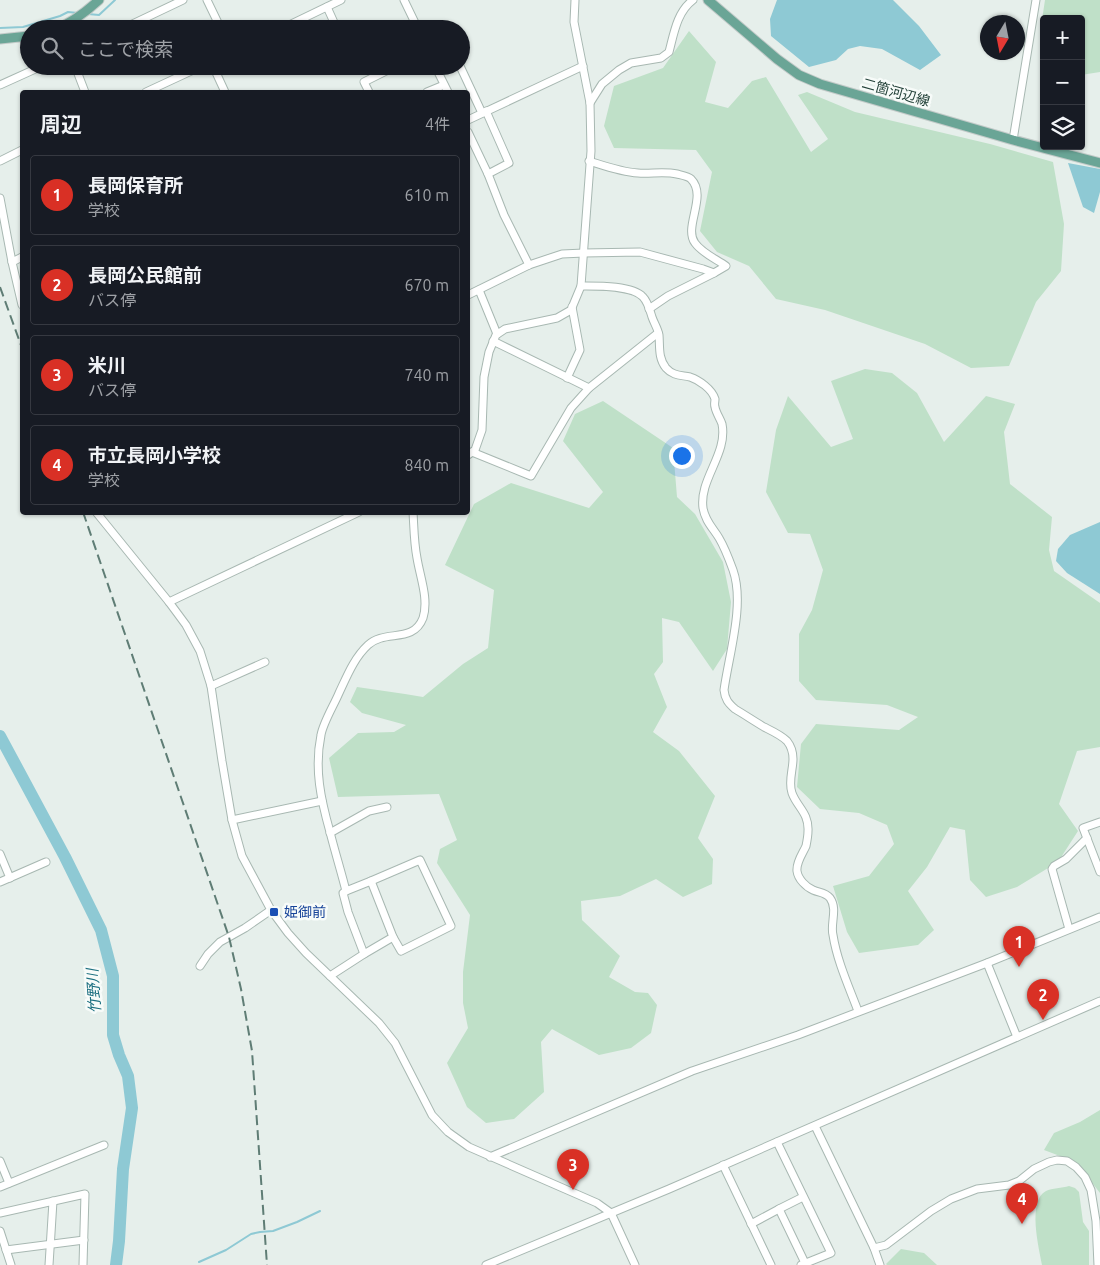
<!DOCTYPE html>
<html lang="ja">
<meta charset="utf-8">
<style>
body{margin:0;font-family:Ubuntu,"Noto Sans JP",sans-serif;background:#20242c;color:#f1f3f6}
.controls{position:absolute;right:15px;top:15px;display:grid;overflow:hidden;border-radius:5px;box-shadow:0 1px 4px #0004}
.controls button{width:45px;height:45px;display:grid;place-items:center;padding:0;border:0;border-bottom:1px solid #363941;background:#171b24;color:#f1f3f6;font:25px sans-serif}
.compass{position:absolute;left:980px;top:15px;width:45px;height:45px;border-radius:50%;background:#171b24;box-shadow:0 1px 4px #0004;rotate:190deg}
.you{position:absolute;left:681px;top:455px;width:18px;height:18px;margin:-12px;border:4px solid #fff;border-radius:50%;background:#1a73e8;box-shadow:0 0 0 8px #1a73e833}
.badge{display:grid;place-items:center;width:32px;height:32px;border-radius:50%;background:#d93025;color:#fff;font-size:16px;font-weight:700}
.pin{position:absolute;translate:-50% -41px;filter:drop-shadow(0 1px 2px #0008)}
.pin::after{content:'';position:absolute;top:26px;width:18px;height:15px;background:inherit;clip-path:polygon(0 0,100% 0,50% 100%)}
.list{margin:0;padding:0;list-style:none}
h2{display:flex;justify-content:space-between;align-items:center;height:65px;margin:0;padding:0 20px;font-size:21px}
h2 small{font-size:16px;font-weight:400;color:#9ea1a6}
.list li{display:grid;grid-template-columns:32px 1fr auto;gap:15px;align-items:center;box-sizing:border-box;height:80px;margin:0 10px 10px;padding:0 10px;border:1px solid #363941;border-radius:5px}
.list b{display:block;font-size:19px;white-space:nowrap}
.list p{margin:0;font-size:16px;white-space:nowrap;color:#9ea1a6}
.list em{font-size:16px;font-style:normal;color:#9ea1a6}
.icon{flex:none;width:28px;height:28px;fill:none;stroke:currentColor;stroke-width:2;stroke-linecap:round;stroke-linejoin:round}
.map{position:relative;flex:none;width:1100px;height:1265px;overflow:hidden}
.search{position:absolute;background:#171b24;box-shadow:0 1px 4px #0004;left:20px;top:20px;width:450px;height:55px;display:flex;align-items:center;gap:12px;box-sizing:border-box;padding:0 18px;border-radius:28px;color:#9ea1a6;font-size:19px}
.panel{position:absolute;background:#171b24;box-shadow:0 1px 4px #0004;left:20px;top:90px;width:450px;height:425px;border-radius:5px}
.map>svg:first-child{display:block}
</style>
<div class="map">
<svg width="1100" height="1265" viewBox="0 0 1100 1265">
<rect width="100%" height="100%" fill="#e6efeb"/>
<!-- green -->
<g fill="#bfe0c8">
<path d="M1045 0H1100V72L1081 75V19H1044V35L1040 33Z"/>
<path d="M689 31 716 62 705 102 728 108 752 81 766 77 811 152 828 139 798 95 807 92 855 112 990 144 1053 162 1064 224 1061 271 1036 302 1009 366 971 368 925 344 825 310 776 299 749 266 717 252 700 231 712 172 696 150 614 148 604 126 614 86 663 68Z"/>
<path d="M865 369 892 373 917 393 944 442 986 396 1015 404 1004 432 1010 484 1052 517 1049 550 1054 571 1100 603V747L1077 751 1059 804 1078 831 1058 862 1017 887 986 897 970 880 965 830 950 827 927 867 908 891 934 930 918 945 859 953 847 932 833 886 869 876 894 844 887 825 859 813 820 809 797 787 801 744 816 724 899 730 918 717 887 705 816 700 799 681V634L812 610 823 570 810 534 788 533 766 492 776 430 788 396 831 447 853 439 831 381Z"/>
<path d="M603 401 673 448 677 497 695 514 723 562 731 602 727 649 713 671 679 622 662 618 663 662 654 674 667 707 653 732 679 751 715 796 698 838 713 859 712 884 683 897 656 879 620 896 581 901 582 920 620 956 609 977 635 992 648 993 657 1005 651 1033 631 1048 599 1055 552 1029 541 1042 544 1092 514 1119 486 1123 467 1107 447 1063 468 1028 463 1003V972L470 915 437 863 440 849 457 840 439 794 338 797 329 758 358 733 394 732 406 725 362 713 350 702 357 687 405 694 423 697 463 664 488 648 494 590 445 565 474 504 511 483 589 508 603 492 563 441 575 414Z"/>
<path d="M1100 1110V1193L1076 1162 1044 1150 1054 1133 1080 1122Z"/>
<path d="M1069 1186 1075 1188 1079 1192 1083 1222 1089 1231V1265H1042C1039 1248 1027 1201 1046 1191 1052 1188 1062 1188 1069 1186Z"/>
<path d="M901 1249 924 1253 937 1265H887L886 1264Z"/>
</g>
<!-- water -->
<g fill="#8ec9d4">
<path d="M777 0H893L919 26 941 55 920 70 882 49 860 46 848 49 836 60 809 67 771 36 770 19Z"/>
<path d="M1068 163 1100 169V192L1094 213 1083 207Z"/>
<path d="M1100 522V594L1067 573 1056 561 1058 549 1070 535Z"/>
</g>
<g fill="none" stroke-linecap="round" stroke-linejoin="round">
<!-- stream -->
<g stroke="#8ec9d4" stroke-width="2">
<path d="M88 14 99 15 115 0"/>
<path d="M0 28 23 27 60 16 68 12 78 13"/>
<path d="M199 1262 226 1250 251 1234 260 1232 273 1231 297 1222 320 1211"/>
</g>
<!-- river -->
<path stroke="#8ec9d4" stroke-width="12" d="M0 736 65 857 101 930 113 976V1035L119 1055 128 1076 132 1108 123 1169 119 1241 116 1265"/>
<!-- minor casing -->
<g stroke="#a8b8b2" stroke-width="9">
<g id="minor">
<path d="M207 0 221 29"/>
<path d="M404 0 418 29"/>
<path d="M327 7 337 29"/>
<path d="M122 29 183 0"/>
<path d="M281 29 341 0"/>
<path d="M75 66 85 92"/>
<path d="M213 66 225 92"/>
<path d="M435 66 448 92"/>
<path d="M460 66 482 113"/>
<path d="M0 85 42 66"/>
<path d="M146 92 202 66"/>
<path d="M369 92 364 82 396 66"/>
<path d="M427 92 444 85"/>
<path d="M590 103 602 84 619 70 631 63 661 58 669 52C674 33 677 12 693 0"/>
<path d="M486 111 509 163 488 174"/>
<path d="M468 120 583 66"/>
<path d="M468 132 488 174 504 215 529 265"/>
<path d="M1013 140 1036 0"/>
<path d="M0 161 22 150"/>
<path d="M589 161C605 166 621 172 638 173 651 174 664 171 677 174 681 175 688 176 691 179 708 196 683 227 695 243 702 253 716 259 726 266L714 273 668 296 649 309"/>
<path d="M0 198 12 262 22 305"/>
<path d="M12 262 22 257"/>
<path d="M581 286C596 286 632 285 643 297 648 302 650 311 652 317 654 323 658 329 659 335 660 347 658 358 666 368 673 376 681 375 690 377 699 380 712 389 715 399 715 402 714 404 715 407 716 413 720 418 722 424 728 454 699 479 703 508 705 521 713 528 719 538 725 548 729 559 733 570 745 604 729 654 724 690 725 699 728 703 735 709 745 715 754 721 764 727 772 731 781 735 787 741 791 746 793 752 793 759 793 770 788 782 792 793 797 807 809 813 808 831 808 836 807 841 806 846 803 853 796 862 797 871 798 879 806 887 813 890 820 893 825 892 830 898 838 909 830 924 833 935 837 961 849 987 858 1011"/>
<path d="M479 290 497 334"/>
<path d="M468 295 529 265 562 254 584 253 640 252 703 269 714 273"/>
<path d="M493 341 589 388"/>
<path d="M567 378 580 350 572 307"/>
<path d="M472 452 531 476 571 408 589 388 658 333"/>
<path d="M468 455 475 450 482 430 484 377 489 352 496 335 505 329 557 318 571 310 581 286 591 151 590 103 574 22 575 0"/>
<path d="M96 512 169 602 186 625 200 651 211 686 222 761 232 820 242 856 271 910 288 933 306 953 379 1023 395 1043 432 1115 448 1132 469 1147 597 1203 611 1213 635 1265"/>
<path d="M169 602 359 512"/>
<path d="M211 686 265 662"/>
<path d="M232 820 322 801"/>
<path d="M1100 822 1083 828 1100 872"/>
<path d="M330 833 369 811 387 807"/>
<path d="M0 854 10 878"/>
<path d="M371 881 420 860 451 926 401 951 393 937"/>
<path d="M0 882 46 862"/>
<path d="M346 891 343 893 348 912 364 954"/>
<path d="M1069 929 1052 869 1054 866 1066 859 1087 838"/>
<path d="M987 963 1017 1037"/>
<path d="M200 966 208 954 220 942 245 928 271 910"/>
<path d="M330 976 364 954 393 937 371 881 346 891C341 871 335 852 330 832 321 800 314 769 321 735 323 723 334 705 339 693 347 676 354 658 368 645 385 629 413 644 423 618 429 599 420 577 417 558 414 543 414 528 413 512"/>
<path d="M815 1126 874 1248 880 1265"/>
<path d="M777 1142 831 1253 801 1265"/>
<path d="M490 1157 692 1071 798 1035 987 963 1100 917"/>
<path d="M0 1161 9 1183"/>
<path d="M723 1165 771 1265"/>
<path d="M0 1187 104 1145"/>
<path d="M803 1197 779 1209 805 1263"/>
<path d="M0 1213 85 1194 83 1265"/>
<path d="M751 1224 779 1209"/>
<path d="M0 1231 11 1265"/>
<path d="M874 1248 886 1245 931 1211 951 1199 977 1189 1009 1185 1019 1181 1034 1169 1049 1162 1057 1160 1067 1161 1076 1167 1085 1177 1091 1190 1096 1221 1098 1265"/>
<path d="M6 1250 84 1240"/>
<path d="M49 1265 53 1201"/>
<path d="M486 1265 669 1189 1100 1001"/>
</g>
</g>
<!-- major casing -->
<g stroke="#c2cac8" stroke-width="11">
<g id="major">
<path d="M708 0 777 59 799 75 820 84 1013 140 1100 163"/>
<path d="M56 29C73 22 86 12 99 0"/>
<path d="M0 39 29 36"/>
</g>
</g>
<!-- minor -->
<use href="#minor" stroke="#fff" stroke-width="7"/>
<!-- major -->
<use href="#major" stroke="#6aa596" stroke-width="9"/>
<!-- rail -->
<g stroke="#5f7d75" stroke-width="2" stroke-dasharray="10 5" stroke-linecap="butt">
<path d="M0 287 22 348"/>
<path d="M83 512 229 937 241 989 252 1051 267 1265"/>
</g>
</g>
<!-- markers -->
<rect fill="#1a4fb4" stroke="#f7fbf9" stroke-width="2" x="269" y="907" width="10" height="10" rx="2.5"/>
<g text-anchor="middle" stroke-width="5" stroke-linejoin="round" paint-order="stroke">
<!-- street labels -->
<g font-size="14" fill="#24423a" stroke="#f7fbf9">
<text transform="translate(896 92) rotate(16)" y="5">二箇河辺線</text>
</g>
<!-- transit labels -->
<g font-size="14" fill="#164399" stroke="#f7fbf9" text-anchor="start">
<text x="284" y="917">姫御前</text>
</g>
<!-- water labels -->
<g font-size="15" font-style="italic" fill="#1c6f80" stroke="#f7fbf9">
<text transform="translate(94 991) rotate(-94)" y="5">竹野川</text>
</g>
</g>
</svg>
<div class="controls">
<button>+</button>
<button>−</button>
<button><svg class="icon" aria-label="layers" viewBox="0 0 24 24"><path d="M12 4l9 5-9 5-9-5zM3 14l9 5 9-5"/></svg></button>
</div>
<svg class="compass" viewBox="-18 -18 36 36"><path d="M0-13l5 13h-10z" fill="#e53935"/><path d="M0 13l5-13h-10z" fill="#9ea1a6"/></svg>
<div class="you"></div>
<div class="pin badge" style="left:1019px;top:967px">1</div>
<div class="pin badge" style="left:1043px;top:1020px">2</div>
<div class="pin badge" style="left:573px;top:1190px">3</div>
<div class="pin badge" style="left:1022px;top:1224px">4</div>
<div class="search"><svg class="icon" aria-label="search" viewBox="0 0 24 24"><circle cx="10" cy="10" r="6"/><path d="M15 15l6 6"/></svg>ここで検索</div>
<section class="panel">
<h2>周辺<small>4件</small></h2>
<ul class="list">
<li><span class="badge">1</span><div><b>長岡保育所</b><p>学校</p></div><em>610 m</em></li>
<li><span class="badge">2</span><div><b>長岡公民館前</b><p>バス停</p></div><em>670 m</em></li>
<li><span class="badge">3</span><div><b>米川</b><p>バス停</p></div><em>740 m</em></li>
<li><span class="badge">4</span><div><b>市立長岡小学校</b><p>学校</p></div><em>840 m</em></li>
</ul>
</section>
</div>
